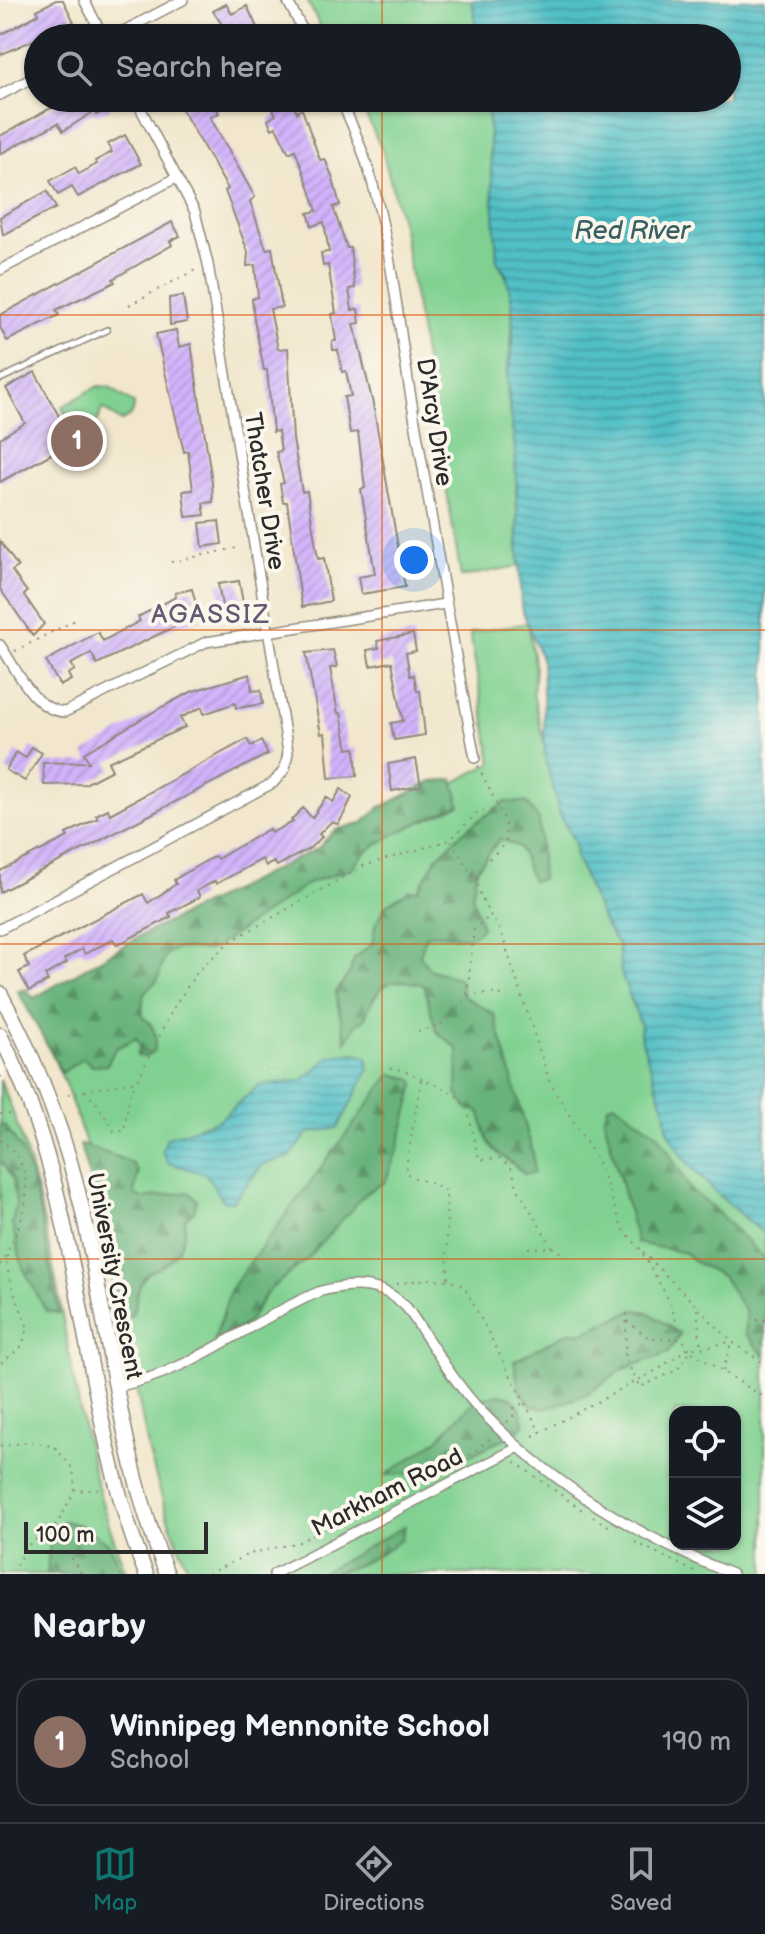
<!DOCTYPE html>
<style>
body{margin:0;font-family:"Balsamiq Sans",sans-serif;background:#20242c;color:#f1f3f6}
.controls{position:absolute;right:24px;bottom:24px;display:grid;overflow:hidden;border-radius:16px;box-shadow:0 2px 6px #0004}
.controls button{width:72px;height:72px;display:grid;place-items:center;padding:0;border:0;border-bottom:2px solid #363941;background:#171b24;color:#f1f3f6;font:40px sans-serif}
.scale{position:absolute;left:24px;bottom:20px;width:184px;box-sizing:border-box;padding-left:8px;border:4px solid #2b2b2b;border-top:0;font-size:22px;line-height:28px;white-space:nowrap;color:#2b2b2b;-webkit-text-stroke:6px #fbf7ec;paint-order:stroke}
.you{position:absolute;left:414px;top:560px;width:28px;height:28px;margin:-20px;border:6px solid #fff;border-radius:50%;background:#1a73e8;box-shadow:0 0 0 12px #1a73e833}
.badge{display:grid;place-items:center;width:52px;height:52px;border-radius:50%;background:#0f766e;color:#fff;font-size:26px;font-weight:700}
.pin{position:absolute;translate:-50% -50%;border:4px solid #fff;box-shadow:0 2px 8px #0006}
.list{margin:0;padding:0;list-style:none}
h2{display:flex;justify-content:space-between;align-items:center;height:104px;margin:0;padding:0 32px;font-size:34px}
h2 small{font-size:26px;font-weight:400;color:#9ea1a6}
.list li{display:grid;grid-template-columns:52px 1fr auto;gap:24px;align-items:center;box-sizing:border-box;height:128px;margin:0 16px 16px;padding:0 16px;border:2px solid #363941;border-radius:24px}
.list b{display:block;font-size:30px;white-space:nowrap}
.list p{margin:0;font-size:26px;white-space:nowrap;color:#9ea1a6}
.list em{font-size:26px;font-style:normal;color:#9ea1a6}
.icon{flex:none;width:44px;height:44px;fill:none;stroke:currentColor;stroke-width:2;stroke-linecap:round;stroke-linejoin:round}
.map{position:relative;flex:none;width:765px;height:1574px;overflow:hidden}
.search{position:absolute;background:#171b24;box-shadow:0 2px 6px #0004;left:24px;right:24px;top:24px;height:88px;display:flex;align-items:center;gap:20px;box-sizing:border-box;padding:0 28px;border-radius:44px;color:#9ea1a6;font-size:30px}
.sheet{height:248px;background:#171b24}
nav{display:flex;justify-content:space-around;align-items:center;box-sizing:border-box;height:112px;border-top:2px solid #363941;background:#171b24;font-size:22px;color:#9ea1a6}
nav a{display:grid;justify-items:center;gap:4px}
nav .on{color:#0f766e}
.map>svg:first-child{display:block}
</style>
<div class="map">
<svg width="765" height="1574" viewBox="0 0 765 1574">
<defs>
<pattern id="forest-firs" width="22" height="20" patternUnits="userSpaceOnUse" patternTransform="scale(2)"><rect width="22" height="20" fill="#68b37b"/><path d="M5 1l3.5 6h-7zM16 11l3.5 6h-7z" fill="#569265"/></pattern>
<pattern id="water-rules" width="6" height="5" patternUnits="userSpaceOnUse" patternTransform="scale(2)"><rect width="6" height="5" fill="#51bfc6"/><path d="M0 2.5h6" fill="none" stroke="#439ba1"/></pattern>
<pattern id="building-hatch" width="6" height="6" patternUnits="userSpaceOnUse" patternTransform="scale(2)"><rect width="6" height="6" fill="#d1b2fb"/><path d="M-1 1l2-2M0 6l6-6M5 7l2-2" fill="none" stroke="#b499d7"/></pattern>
</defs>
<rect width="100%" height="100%" fill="#fbf7ec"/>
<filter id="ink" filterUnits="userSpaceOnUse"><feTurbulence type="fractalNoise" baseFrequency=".0125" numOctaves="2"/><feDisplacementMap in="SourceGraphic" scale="16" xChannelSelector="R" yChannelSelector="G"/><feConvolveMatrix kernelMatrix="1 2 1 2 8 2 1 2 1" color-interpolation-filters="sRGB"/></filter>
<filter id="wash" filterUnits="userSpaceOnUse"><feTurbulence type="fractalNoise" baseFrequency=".006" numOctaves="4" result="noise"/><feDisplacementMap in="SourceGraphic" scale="32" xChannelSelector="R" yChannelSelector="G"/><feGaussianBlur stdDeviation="1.8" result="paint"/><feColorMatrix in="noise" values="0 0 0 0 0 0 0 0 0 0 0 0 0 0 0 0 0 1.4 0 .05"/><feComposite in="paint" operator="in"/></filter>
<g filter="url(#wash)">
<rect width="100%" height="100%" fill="#f2e7cd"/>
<!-- green -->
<g fill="#80d191" stroke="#567e5e" stroke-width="2" fill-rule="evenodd">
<path d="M307 0H472L478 38H326Z"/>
<path d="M358 98H487L497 261C524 297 509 341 507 381 507 406 514 430 515 454 517 492 517 529 519 566L461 577 403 228 382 150Z"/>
<path d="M98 386 109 387 134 404C134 414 130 419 120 421L102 408 98 421 75 434 62 407Z"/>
<path d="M528 623 535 668 533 693 560 815 575 843 576 858 604 923 618 945 621 973 641 1026 640 1035 667 1115C662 1152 737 1212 765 1234V1574H190L168 1519 149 1453 92 1161 64 1081 29 1005 492 763 470 633ZM675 1412H735V1544H675Z"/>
<path d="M0 1080C68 1238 61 1415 127 1574H0Z"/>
</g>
<!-- forest -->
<g fill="url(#forest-firs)" stroke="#4a6f53" stroke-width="2">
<path d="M453 779 460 805C433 817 363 842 352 869L311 882 213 949C199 954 190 946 177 949 160 953 163 967 158 979 155 985 148 987 145 992 141 999 143 1010 143 1017 155 1025 157 1038 154 1051L146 1057 137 1056 140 1046 136 1038 115 1049 107 1065 92 1066 83 1058 62 1073 18 991 25 989 34 998 140 936 318 848 335 830 363 823 379 808 431 782Z"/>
<path d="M505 802H526L539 820 542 879 532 881 519 847 500 839 477 869 472 896 482 927C466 948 448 928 426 935L420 956 429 969 460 979 462 995 494 1014 533 1153 534 1173 524 1174C514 1162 496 1156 490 1144 484 1135 483 1122 480 1112L466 1108 457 1093 458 1049 436 1031 424 985C385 974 377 987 364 1020L356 1024 346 1042 335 993 350 972 354 959 372 944 375 925 386 905 410 890H418L437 857 465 830Z"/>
<path d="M391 1074 412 1079 415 1084 398 1149 385 1182 366 1193 307 1259 268 1291 247 1324 214 1341 231 1288Z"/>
<path d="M614 1103 659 1135 691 1191 707 1202 765 1259V1357L746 1334V1313L722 1276 695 1262 685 1253 637 1243 604 1119 608 1106Z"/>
<path d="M0 1125 5 1126 21 1149 35 1189 59 1313 46 1311 23 1268 12 1224 16 1203 13 1180 0 1160Z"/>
<path d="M80 1145C86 1145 126 1160 133 1164L138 1173 134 1194 143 1198 189 1192 197 1200 194 1211 185 1219C186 1240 178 1257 159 1268 152 1271 147 1273 143 1279 135 1291 139 1304 131 1316L122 1314 116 1304 103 1228Z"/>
<path d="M635 1310 648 1312 680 1334 668 1353 624 1369 585 1395 544 1409 532 1406 519 1389 514 1361 569 1332H583Z"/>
<path d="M497 1394C516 1395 521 1406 524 1424L518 1432 435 1472 386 1475 437 1440 473 1402Z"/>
<path d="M63 1521 80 1525 108 1543 123 1574H47L50 1540Z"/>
<path d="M405 1526 401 1540C377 1556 348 1574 320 1574Z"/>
</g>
<!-- water -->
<g fill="url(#water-rules)" stroke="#3e7578" stroke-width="2">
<path d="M472 0H765V1234C737 1212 662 1152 666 1114L640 1035 641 1026 621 973 618 945 604 923 576 858 575 843 560 815 545 758 542 661 521 607 515 450 507 380 513 341 512 302 506 273 497 261 487 98H727V38H478Z"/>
<path d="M356 1053 367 1058 369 1069 338 1128 308 1133 290 1157 263 1164 233 1201H223L206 1174 168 1163 162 1151 167 1138 219 1120 258 1086 303 1080 331 1056Z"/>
</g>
<g id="blocks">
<!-- building -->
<g fill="url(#building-hatch)">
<path d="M56 0H63L74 22 0 55V35L39 14 37 10Z"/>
<path d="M226 4 232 14 247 6 262 38H231L213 11Z"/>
<path d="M69 98H106L111 108 96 115 95 111 63 131 58 123 0 154V136Z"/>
<path d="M201 98 206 102 212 99 219 113 210 117 255 197 250 201 266 249 272 248 282 307 270 309 278 349 288 348 293 439 302 492 307 491 318 559 324 558 331 601 302 607 287 502H283L280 484 284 483 276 452 281 451 278 431 273 432 267 370H264L254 319 252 299 258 297 255 265 247 266 248 252 225 191 228 189 181 108Z"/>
<path d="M267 98H289L297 112 302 109 320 160 325 159 332 176 340 205 333 207 347 248H350L355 288 349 289 352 310 358 309 360 323 354 324 373 404 405 587 361 594 358 577 375 574 361 489 365 488 358 432 350 433 344 397 351 396 346 371 342 372 338 350H333L332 341H336L332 314 336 313 328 265 323 266 321 253 329 252 324 222 312 226 308 213 317 211 308 184 295 150 289 153 276 127 272 129 268 120 276 115Z"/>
<path d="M125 135 141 164 78 197 72 187 58 195 50 181 75 167 79 174 97 164 95 161 112 152 108 144Z"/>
<path d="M47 191 56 208 3 235 0 217Z"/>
<path d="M172 222 180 236 170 241 172 245 113 279 115 282 56 310 59 315 7 341 0 327V315Z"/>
<path d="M183 296 187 322 170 325 169 298Z"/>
<path d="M176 330 179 347 191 344 212 482 213 502 203 503 205 515 186 517 183 491 193 490 188 451 184 452 156 334Z"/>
<path d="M35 372 73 442 0 482V438L25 423 6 388Z"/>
<path d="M219 521 222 544 203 547 200 523Z"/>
<path d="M0 541 18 567 12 571 27 592 24 595 44 624 33 636 0 589Z"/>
<path d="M239 581 244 608 223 611 218 584Z"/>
<path d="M192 589 200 619 178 625 97 664 91 653 71 664 75 670 68 674 71 680 60 686 46 661 98 632 103 641 140 621 138 617 176 597 175 593Z"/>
<path d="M413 634 416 651 406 653 410 676 414 675 417 691H420L425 735 394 740 391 723 403 721 392 662 370 666 367 650 379 648 377 641Z"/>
<path d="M333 650 337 667 330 668 338 714 341 713 348 749 355 748 357 776 329 778 325 733 321 734 306 653Z"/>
<path d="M250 674 252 691 261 690 263 704 236 708 235 703 204 714 202 707 180 718 185 727 108 762 112 770 85 784 44 785 43 763 89 762 84 753 162 707 193 691Z"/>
<path d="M247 739 251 746 261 741 268 754 0 892V871L68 837 66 834 98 818 96 815 108 809 110 814Z"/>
<path d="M32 747 42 753 25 781 6 770 16 752 26 758Z"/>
<path d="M416 759 421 786 392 791 388 764Z"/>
<path d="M341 789 352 797 344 814 338 824 331 822 319 834 322 837 309 849 277 866 274 862 266 866 262 859 216 884 215 881 197 891 200 897 169 913 171 917 117 945 113 939 85 954 82 949 64 959 67 963 45 975 48 981 29 991 19 972 29 967 24 956 143 894 148 903 176 884 174 880 202 863 215 856 217 859 269 829 271 833 293 822 291 820 303 808 312 818 326 797 333 802Z"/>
</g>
</g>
</g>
<g filter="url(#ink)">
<use href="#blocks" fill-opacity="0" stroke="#8e897c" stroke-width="2"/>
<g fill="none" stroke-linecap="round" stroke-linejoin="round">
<!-- service casing -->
<g stroke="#8e897c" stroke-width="8">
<path id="service" d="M0 379 107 330"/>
</g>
<!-- minor casing -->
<g stroke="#8e897c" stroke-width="12">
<g id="minor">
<path d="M84 0 104 38"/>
<path d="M287 0 307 38"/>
<path d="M110 38 183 0"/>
<path d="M0 95 38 75"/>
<path d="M339 98C386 186 393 288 409 386 430 510 451 634 475 758"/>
<path d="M0 270 176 178"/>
<path d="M0 645C17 669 33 711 65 712L206 642 445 604"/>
<path d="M0 929 273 783 285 769 288 752 208 264 195 212 135 98"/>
<path d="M115 1387C192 1373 250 1320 321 1291 353 1283 383 1282 407 1308 431 1342 453 1382 482 1412 551 1484 640 1538 732 1574"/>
<path d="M274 1574 519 1447"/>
</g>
</g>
<!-- secondary casing -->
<g stroke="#8e897c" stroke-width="17">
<g id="secondary">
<path d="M0 993C37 1061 65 1133 82 1208 110 1331 119 1456 167 1574"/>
<path d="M0 1035C87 1204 76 1399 146 1574"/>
</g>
</g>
<!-- path -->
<g stroke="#8e897c" stroke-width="2" stroke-dasharray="2 6" stroke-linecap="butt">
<path d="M129 305 199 268"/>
<path d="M171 562 241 547"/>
<path d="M15 651 79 618"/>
<path d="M478 766 505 821 506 841C499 852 485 860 479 871 471 887 492 919 501 932L550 1083 597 1160 623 1229 640 1249 670 1302 682 1339 691 1351 677 1370 640 1387 625 1358 627 1308"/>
<path d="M451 841 477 883"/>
<path d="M468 996 490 993 508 996"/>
<path d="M418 1031 440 1025 467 997 474 929 489 917"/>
<path d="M390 1068C403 1069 409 1073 420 1078 472 1100 465 1099 477 1153L481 1160 499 1158 511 1167 517 1187 552 1247"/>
<path d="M0 1077 2 1076"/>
<path d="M421 1080 405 1172C418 1182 433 1181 446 1191L448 1280"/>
<path d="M85 1091 98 1105 114 1131H124L130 1093 137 1081"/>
<path d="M68 1094 137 1081 174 1007 198 971 228 943 363 866 450 840 479 811H497"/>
<path d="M0 1114H15"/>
<path d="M0 1139C30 1162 32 1193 18 1228 15 1237 8 1247 7 1257 6 1283 21 1305 28 1329L21 1347 0 1364"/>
<path d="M528 1248 552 1247 566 1256"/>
<path d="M643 1252 732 1342 765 1364"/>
<path d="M0 1265 6 1256"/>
<path d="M397 1284C418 1280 447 1274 465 1288L540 1432"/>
<path d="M697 1309 701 1348 730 1342"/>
<path d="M765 1320 757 1319 765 1331"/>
<path d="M627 1321 649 1338 682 1339"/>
<path d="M692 1352 765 1398"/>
<path d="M723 1371 731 1343"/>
<path d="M507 1422 513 1417 514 1408 522 1404"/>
<path d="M533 1436 659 1369 688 1348H701"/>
<path d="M0 1446 33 1442 55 1447 73 1469 75 1491 98 1489"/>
<path d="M515 1462 585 1512"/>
<path d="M593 1517 612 1528"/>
<path d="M52 1532 82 1574"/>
<path d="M635 1542 699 1574"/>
<path d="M16 1565 27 1546 57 1524 74 1492"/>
<path d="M208 1574 249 1554 299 1542 473 1453 491 1438"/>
</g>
<!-- service -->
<use href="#service" stroke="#fff" stroke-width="5"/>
<!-- minor -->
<use href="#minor" stroke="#fff" stroke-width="9"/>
<!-- secondary -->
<use href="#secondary" stroke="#fff" stroke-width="14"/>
</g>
</g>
<!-- grid -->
<path fill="none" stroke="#df570e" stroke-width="2" stroke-opacity="0.55" d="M382 0V38M382 98V1574M0 315H765M0 630H765M0 944H765M0 1259H765"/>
<g text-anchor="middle" stroke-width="8" stroke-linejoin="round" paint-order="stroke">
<!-- street labels -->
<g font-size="24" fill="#2b2b2b" stroke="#fbf7ec">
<text transform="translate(435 422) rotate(81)" y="8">D'Arcy Drive</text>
<text transform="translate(265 491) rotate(81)" y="8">Thatcher Drive</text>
<text transform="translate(115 1276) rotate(79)" y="8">University Crescent</text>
<text transform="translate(387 1492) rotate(-27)" y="8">Markham Road</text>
</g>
<!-- water labels -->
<g font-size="26" font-style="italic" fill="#385f61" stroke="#fbf7ec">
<text x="632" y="239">Red River</text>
</g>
<!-- neighbourhood labels -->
<g font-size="26" letter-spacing="2" fill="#655a74" stroke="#fbf7ec">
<text x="211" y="623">AGASSIZ</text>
</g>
</g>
</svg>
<div class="controls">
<button><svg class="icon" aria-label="locate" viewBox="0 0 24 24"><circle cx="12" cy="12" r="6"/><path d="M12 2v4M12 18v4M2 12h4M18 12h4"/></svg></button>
<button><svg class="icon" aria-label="layers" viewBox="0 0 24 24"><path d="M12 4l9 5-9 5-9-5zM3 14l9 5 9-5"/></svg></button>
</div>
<div class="scale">100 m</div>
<div class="you"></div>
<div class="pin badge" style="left:77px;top:441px;background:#8d6e63">1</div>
<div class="search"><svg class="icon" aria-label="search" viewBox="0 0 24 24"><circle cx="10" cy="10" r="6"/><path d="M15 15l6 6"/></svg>Search here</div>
</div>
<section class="sheet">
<h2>Nearby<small></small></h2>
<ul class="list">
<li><span class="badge" style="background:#8d6e63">1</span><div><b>Winnipeg Mennonite School</b><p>School</p></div><em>190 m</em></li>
</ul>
</section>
<nav>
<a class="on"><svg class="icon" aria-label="map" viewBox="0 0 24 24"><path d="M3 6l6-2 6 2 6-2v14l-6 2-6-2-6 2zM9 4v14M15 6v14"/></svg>Map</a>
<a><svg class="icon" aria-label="directions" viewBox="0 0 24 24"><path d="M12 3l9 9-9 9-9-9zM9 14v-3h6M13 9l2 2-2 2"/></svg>Directions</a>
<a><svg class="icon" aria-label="saved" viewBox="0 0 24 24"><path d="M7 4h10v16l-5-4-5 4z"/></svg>Saved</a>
</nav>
